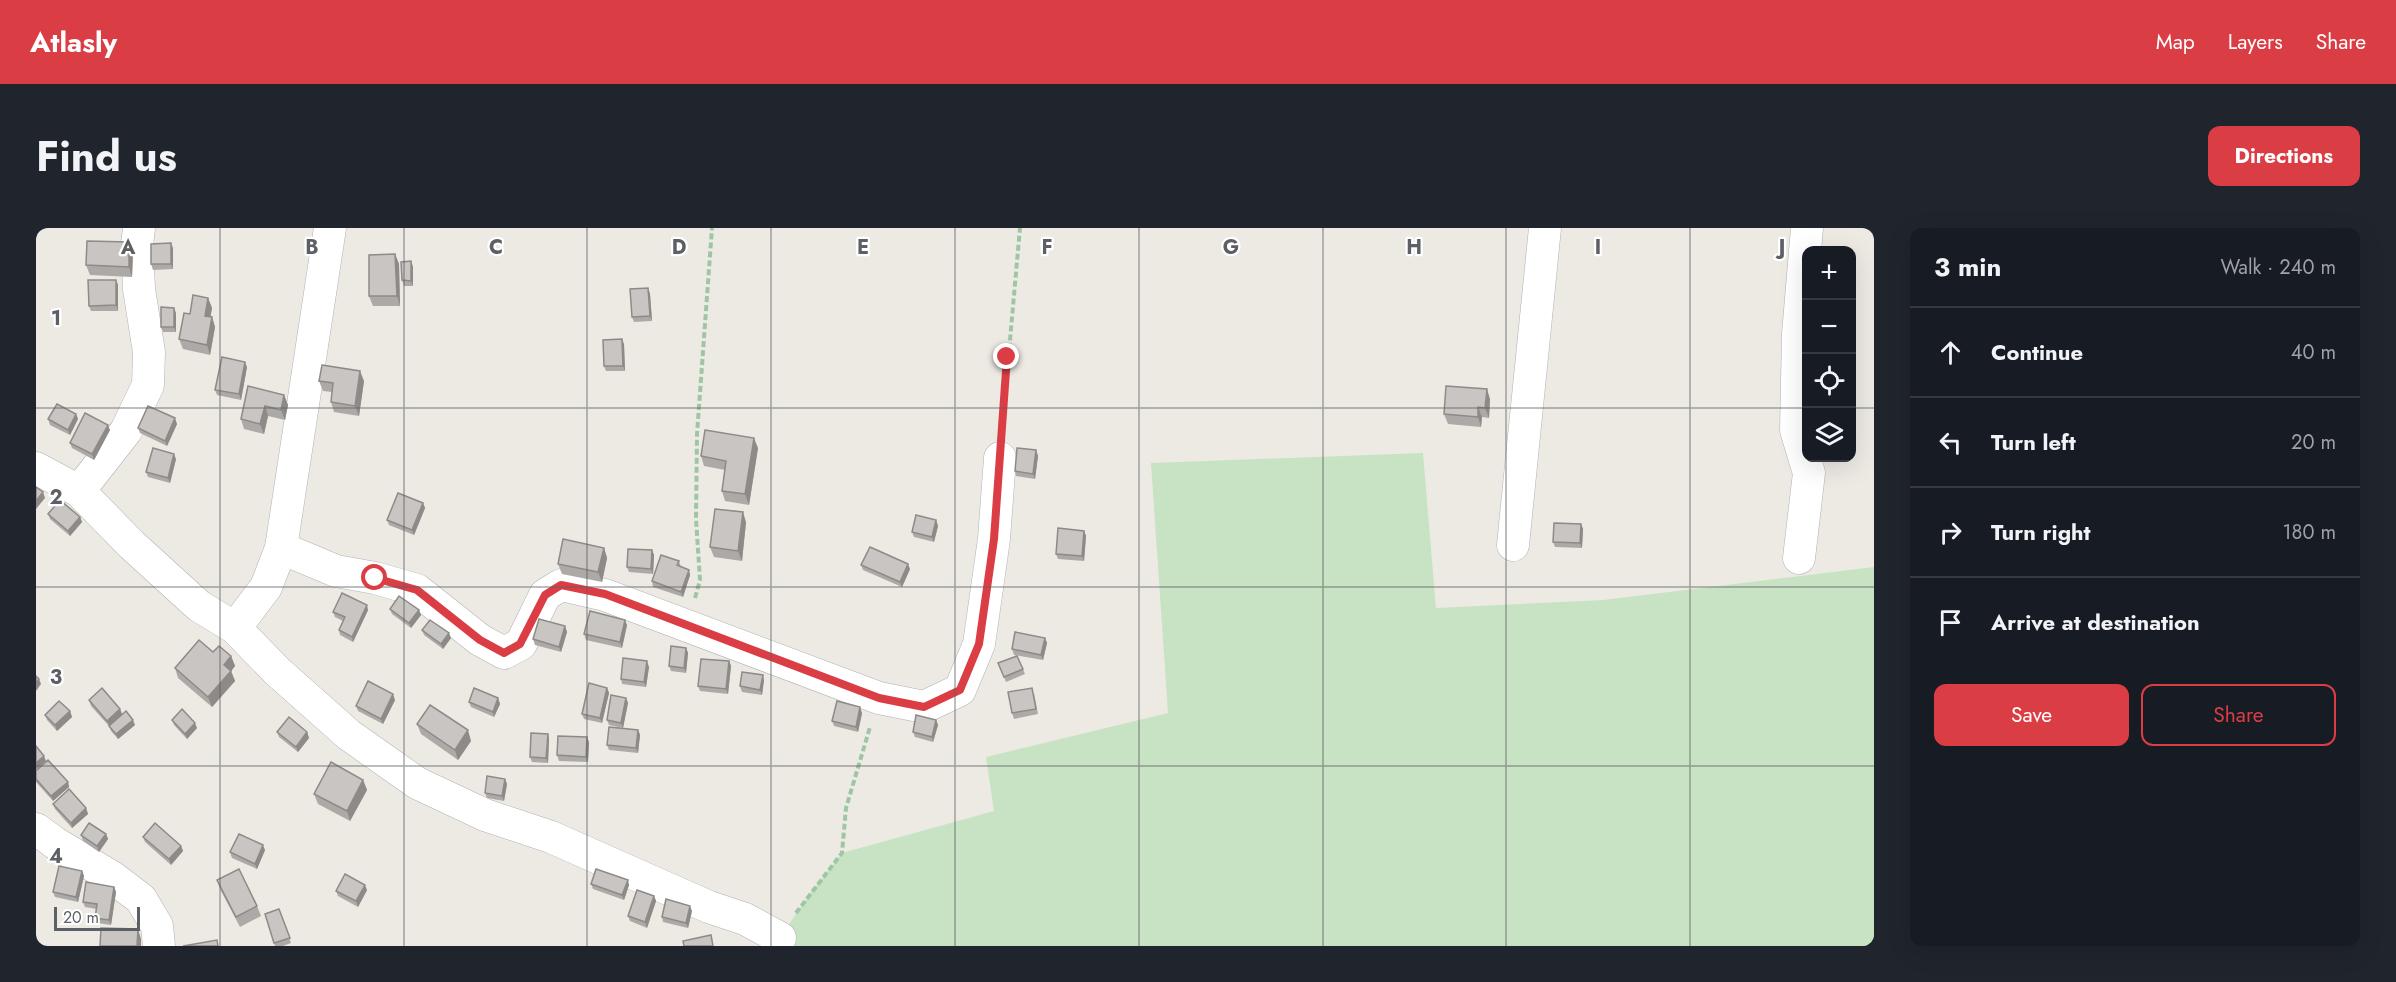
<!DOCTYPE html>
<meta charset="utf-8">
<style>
body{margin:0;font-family:Jost,sans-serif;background:#20242c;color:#f1f3f6}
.controls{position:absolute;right:18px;top:18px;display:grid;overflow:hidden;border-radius:12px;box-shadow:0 6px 24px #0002}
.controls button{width:54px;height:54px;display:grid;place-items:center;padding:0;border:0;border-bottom:2px solid #363941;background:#171b24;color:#f1f3f6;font:30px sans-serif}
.scale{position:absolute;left:18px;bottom:15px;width:86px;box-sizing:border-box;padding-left:6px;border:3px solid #5c6064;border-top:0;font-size:16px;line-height:21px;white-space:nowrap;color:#5c6064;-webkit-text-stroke:4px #fff;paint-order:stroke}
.stop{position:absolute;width:18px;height:18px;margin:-14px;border:4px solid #db3d44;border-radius:50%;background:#fff}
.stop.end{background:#db3d44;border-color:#fff;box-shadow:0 2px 6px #0008}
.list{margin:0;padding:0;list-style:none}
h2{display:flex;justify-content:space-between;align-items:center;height:78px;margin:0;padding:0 24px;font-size:26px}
h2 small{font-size:20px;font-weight:400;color:#9ea1a6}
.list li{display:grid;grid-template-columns:39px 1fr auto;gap:18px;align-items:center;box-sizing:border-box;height:90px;padding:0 24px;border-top:2px solid #363941}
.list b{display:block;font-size:22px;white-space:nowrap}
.list em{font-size:20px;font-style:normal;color:#9ea1a6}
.actions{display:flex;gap:12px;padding:18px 24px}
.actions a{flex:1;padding:14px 0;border:2px solid #db3d44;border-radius:12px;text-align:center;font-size:21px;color:#db3d44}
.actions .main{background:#db3d44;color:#fff}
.icon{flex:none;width:33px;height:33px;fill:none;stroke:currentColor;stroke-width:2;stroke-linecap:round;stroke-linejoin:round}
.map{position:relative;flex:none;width:1838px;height:718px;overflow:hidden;border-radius:12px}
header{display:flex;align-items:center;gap:36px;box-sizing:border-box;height:84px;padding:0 30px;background:#db3d44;color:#fff}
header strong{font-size:28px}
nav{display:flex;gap:33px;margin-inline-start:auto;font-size:21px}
.intro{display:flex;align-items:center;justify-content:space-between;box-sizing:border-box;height:144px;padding:0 36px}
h1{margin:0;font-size:42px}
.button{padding:15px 27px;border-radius:12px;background:#db3d44;color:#fff;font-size:21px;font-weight:700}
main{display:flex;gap:36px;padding:0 36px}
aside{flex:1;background:#171b24;border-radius:12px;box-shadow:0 6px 24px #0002}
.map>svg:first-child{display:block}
</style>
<header>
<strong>Atlasly</strong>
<nav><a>Map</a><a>Layers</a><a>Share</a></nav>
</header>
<div class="intro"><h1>Find us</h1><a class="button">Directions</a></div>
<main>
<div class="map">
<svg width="1838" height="718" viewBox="0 0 1838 718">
<rect width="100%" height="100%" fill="#edeae4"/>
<!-- green -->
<path fill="#c7e3c3" d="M1387 225 1400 380 1567 372 1838 339V718H732L744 710 772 668 806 625 958 583 950 529 1132 485 1115 235Z"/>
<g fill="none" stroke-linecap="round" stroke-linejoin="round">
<!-- minor casing -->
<g stroke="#b0b2b6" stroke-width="33">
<g id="minor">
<path d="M0 240 43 263 96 317 163 378 199 400 242 444 313 507 381 555 449 587 515 609 673 679 709 691 744 710"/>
<path d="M43 263 90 203 112 157 113 124 103 61 101 17 103 0"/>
<path d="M1477 317 1509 0"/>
<path d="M245 320 300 343 339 350 381 362 444 412 468 425 485 416 509 367 525 357 569 367 843 470 888 479 924 462 943 416 958 311 964 230"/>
<path d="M1763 330 1773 245 1760 202 1762 106 1771 0"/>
<path d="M199 400 230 359 245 320 294 0"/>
<path d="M0 601 19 615 76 649 105 671 121 698 123 718"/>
</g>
</g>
<!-- path -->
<g stroke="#9ec6a4" stroke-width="4" stroke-dasharray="6 3" stroke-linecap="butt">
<path d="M966 202 984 0"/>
<path d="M659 370 664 352 660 291 661 206 676 0"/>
<path d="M760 685 806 625 810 580 834 499"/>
</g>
<!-- minor -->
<use href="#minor" stroke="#fff" stroke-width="32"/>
</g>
<!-- wall -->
<g fill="#ada9a7">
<path d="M93 14 97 24 96 49 54 47 50 37Z"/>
<path d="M137 20V41L117 42 115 36Z"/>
<path d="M359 26 363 36 364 78H337L333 68Z"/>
<path d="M375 33 377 39V58H368L366 52Z"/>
<path d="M80 52 82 57V83H55L53 78Z"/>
<path d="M612 60 614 66 616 93 598 94 596 89Z"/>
<path d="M172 70 176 80 174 89H176L179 99 174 127 147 121 143 111 154 86Z"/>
<path d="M140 85V104H127L125 99Z"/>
<path d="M588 116 589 143H570L568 138Z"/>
<path d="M211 139 205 172 181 167 179 162Z"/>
<path d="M283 153H328L323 188 298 184 295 174 296 164 287 163Z"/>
<path d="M248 167 252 177 249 192 232 188 228 206 208 201 205 191Z"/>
<path d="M1454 171 1453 190 1446 189 1445 199 1412 196 1408 186Z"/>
<path d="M40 186 42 191 34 207 14 197 12 191Z"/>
<path d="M141 196 131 218 104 205 102 200Z"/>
<path d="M74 202 58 232 36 220 34 215Z"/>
<path d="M722 220 713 277 689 273 686 263 689 242 668 238 665 228Z"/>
<path d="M1000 222 1002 228 999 251 980 248 979 243Z"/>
<path d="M140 231 134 255 112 249 110 244Z"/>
<path d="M387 275 389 280 378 307 353 297 351 292Z"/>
<path d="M12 286 44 289 46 294 34 308 14 291Z"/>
<path d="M900 292 902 298 898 314 878 309 876 304Z"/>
<path d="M710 294 706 333 678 329 674 319Z"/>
<path d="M1545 296 1547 301 1546 320 1519 319 1517 314Z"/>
<path d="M1048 303 1050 308 1048 333 1022 331 1020 326Z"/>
<path d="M568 320 571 330 566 354 526 346 522 336Z"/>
<path d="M616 322 618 327 617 346 593 344 591 339Z"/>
<path d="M643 333 645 339 654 347 647 369 617 359 616 353Z"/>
<path d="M825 337 874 341 866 359 827 342Z"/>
<path d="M354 381 383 382 385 387 375 400 356 386Z"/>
<path d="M332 382 317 414 304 407 303 402 307 393 299 389 297 384Z"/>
<path d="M591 397 586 420 550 412 548 406Z"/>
<path d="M529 398 531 404 525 424 499 417 497 411Z"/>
<path d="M386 402 415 410 407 421 388 407Z"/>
<path d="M1009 410 1011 415 1007 432 978 427 976 421Z"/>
<path d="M650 420 652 425 650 445 635 443 633 438Z"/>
<path d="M177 424 195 428 199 438 195 443 199 453 176 479 142 450 139 440Z"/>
<path d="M981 428 989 446 970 454 962 435Z"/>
<path d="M693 433 695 438 692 466 664 463 662 458Z"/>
<path d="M613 439 610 459 586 456 585 451Z"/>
<path d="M728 452 726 467 706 464 704 458Z"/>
<path d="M571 460 573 465 566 495 548 491 546 486Z"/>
<path d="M998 465 1002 486 978 491 976 485Z"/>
<path d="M462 470 464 476 458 489 435 479 433 474Z"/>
<path d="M590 470 592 475 587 500 573 497 571 492Z"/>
<path d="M53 472 84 481 86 486 99 497 82 511 75 503 73 498 55 478Z"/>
<path d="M359 472 347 496 322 483 320 478Z"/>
<path d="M34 483 36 489 21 503 11 492 9 487Z"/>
<path d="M826 485 822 504 798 498 796 493Z"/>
<path d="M136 492 161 500 151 511 138 497Z"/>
<path d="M900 492 902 497 897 514 879 509 877 504Z"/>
<path d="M381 496 435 513 422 532 385 506Z"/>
<path d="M602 502 604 507 602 525 573 522 571 517Z"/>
<path d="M241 504H271L273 510 262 524 243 509Z"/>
<path d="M512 506 513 511 512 535 496 534 494 529Z"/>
<path d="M553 514 552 534 523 533 521 527Z"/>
<path d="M0 543 32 554 33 559 17 573 0 554Z"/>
<path d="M469 551 471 556 468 573 451 570 449 565Z"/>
<path d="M327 552 331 562 314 593 282 576 278 566Z"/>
<path d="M17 576 50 580 52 586 36 600 19 581Z"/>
<path d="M70 606 72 611 63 624 47 613 45 607Z"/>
<path d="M107 609 145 618 147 623 135 637 109 614Z"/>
<path d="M229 622 221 641 196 630 194 624Z"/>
<path d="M46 643 48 648 42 674 19 669 17 664Z"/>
<path d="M181 652 221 678 225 688 204 699 185 663Z"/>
<path d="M555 656 593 657 588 672 557 661Z"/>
<path d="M78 659 80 664 75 697 61 695 59 690 61 681 49 679 47 674Z"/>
<path d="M331 662 322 679 302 668 300 663Z"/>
<path d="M618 668 620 673 611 700 594 693 592 688Z"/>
<path d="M243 681 255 715 247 718H239L229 686Z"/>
<path d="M656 683 652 700 627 694 626 689Z"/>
</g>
<!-- shaded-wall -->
<g fill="#8d8a88">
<path d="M93 14 97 24 96 49 93 39Z"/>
<path d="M135 15 137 20V41L135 36Z"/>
<path d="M359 26 363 36 364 78 361 68Z"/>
<path d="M375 33 377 39V58L375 53Z"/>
<path d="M80 52 82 57V83L80 77Z"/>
<path d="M612 60 614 66 616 93 614 88Z"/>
<path d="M172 70 176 80 173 98 169 88Z"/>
<path d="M138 80 140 85V104L138 99Z"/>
<path d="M176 89 179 99 174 127 171 117Z"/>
<path d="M586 111 588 116 589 143 587 138Z"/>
<path d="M209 134 211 139 205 172 203 166Z"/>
<path d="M324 143 328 153 323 188 319 178Z"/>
<path d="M1451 161 1454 171 1453 190 1449 180Z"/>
<path d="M248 167 252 177 249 192 245 182Z"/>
<path d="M229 178 232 188 228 206 224 196Z"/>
<path d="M1442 179 1446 189 1445 199 1442 189Z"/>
<path d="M40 186 42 191 34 207 32 202Z"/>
<path d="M139 190 141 196 131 218 129 213Z"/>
<path d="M72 197 74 202 58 232 56 226Z"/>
<path d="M718 210 722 220 713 277 709 266Z"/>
<path d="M1000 222 1002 228 999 251 997 246Z"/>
<path d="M138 226 140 231 134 255 132 250Z"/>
<path d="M7 264 9 270 0 281V273Z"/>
<path d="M387 275 389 280 378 307 376 302Z"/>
<path d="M707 284 710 294 706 333 702 323Z"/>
<path d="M44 289 46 294 34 308 32 303Z"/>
<path d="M900 292 902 298 898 314 896 309Z"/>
<path d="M1545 296 1547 301 1546 320 1544 315Z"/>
<path d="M1048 303 1050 308 1048 333 1046 328Z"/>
<path d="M568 320 571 330 566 354 562 344Z"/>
<path d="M616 322 618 327 617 346 615 341Z"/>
<path d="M872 336 874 341 866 359 864 354Z"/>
<path d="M653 342 654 347 647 369 645 364Z"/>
<path d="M331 377 332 382 317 414 316 409Z"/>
<path d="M383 382 385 387 375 400 373 395Z"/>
<path d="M589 392 591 397 586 420 584 414Z"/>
<path d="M529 398 531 404 525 424 523 419Z"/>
<path d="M413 405 415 410 407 421 405 416Z"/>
<path d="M1009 410 1011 415 1007 432 1005 427Z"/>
<path d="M650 420 652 425 650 445 648 440Z"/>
<path d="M195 428 199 438 192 447 188 437Z"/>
<path d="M611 433 613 439 610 459 608 454Z"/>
<path d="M693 433 695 438 692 466 690 461Z"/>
<path d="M195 443 199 453 176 479 172 469Z"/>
<path d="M727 447 728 452 726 467 724 462Z"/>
<path d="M3 451 5 456 0 463V455Z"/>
<path d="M571 460 573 465 566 495 564 490Z"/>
<path d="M357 466 359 472 347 496 345 491Z"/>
<path d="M462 470 464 476 458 489 457 484Z"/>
<path d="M590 470 592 475 587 500 585 495Z"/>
<path d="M824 479 826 485 822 504 820 499Z"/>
<path d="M84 481 86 486 73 498 71 493Z"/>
<path d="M34 483 36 489 21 503 19 497Z"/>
<path d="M97 492 99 497 82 511 80 506Z"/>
<path d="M900 492 902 497 897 514 896 509Z"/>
<path d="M159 495 161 500 151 511 149 506Z"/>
<path d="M432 502 435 513 422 532 419 522Z"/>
<path d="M602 502 604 507 602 525 600 520Z"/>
<path d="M271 504 273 510 262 524 260 519Z"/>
<path d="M512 506 513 511 512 535 510 530Z"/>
<path d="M551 509 553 514 552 534 550 529Z"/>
<path d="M8 528 10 533 0 542V535Z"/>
<path d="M469 551 471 556 468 573 466 568Z"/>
<path d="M327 552 331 562 314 593 311 583Z"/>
<path d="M32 554 33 559 17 573 15 568Z"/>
<path d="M50 580 52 586 36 600 35 595Z"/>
<path d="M70 606 72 611 63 624 61 618Z"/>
<path d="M227 617 229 622 221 641 219 636Z"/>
<path d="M145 618 147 623 135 637 133 631Z"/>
<path d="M46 643 48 648 42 674 40 669Z"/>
<path d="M592 652 593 657 588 672 586 667Z"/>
<path d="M329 657 331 662 322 679 320 673Z"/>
<path d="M78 659 80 664 75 697 73 692Z"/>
<path d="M618 668 620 673 611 700 609 694Z"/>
<path d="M654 678 656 683 652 700 650 695Z"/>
<path d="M102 701 105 711V718H101Z"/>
</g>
<!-- building -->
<g fill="#c9c5c2" stroke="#8d8a88" stroke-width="1.5">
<path d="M51 13 93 14V39L50 37Z"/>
<path d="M135 15V36H115V16Z"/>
<path d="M359 26 361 68H333V27Z"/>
<path d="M375 33V53L366 52 365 34Z"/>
<path d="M52 52H80V77L53 78Z"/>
<path d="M612 60 614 88 596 89 594 61Z"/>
<path d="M157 67 172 70 169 88 176 89 171 117 143 111 148 85 154 86Z"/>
<path d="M125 79 138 80V99H125Z"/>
<path d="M586 111 587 138H568L567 112Z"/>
<path d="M186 129 209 134 203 166 179 162Z"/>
<path d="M286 137 324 143 319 178 295 174 297 155 283 153Z"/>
<path d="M212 158 248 167 245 182 229 178 224 196 205 191Z"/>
<path d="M1410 158 1451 161 1449 180 1442 179V189L1408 186Z"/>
<path d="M21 176 40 186 32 202 12 191Z"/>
<path d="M112 178 139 190 129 213 102 200Z"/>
<path d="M49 185 72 197 56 226 34 215Z"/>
<path d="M669 202 718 210 709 266 686 263 690 233 665 228Z"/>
<path d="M117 220 138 226 132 250 110 244Z"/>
<path d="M981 220 1000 222 997 246 979 243Z"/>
<path d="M0 259 7 264 0 273Z"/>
<path d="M362 265 387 275 376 302 351 292Z"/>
<path d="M24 272 44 289 32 303 12 286Z"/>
<path d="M679 281 707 284 702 323 674 319Z"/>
<path d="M880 287 900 292 896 309 876 304Z"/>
<path d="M1518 295 1545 296 1544 315 1517 314Z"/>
<path d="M1022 300 1048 303 1046 328 1020 326Z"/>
<path d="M527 311 568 320 562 344 522 336Z"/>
<path d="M834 319 872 336 864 354 825 337Z"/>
<path d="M592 321 616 322 615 341 591 339Z"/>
<path d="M625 327 643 333 641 337 653 342 645 364 616 353Z"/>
<path d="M306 365 331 377 316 409 303 402 309 389 297 384Z"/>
<path d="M363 368 383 382 373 395 354 381Z"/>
<path d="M554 383 589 392 584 414 548 406Z"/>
<path d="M503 391 529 398 523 419 497 411Z"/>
<path d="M394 392 413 405 405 416 386 402Z"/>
<path d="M979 404 1009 410 1005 427 976 421Z"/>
<path d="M163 412 177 424 183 418 195 428 188 437 195 443 172 469 139 440Z"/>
<path d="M635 418 650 420 648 440 633 438Z"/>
<path d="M981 428 987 441 968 449 962 435Z"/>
<path d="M587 430 611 433 608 454 585 451Z"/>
<path d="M665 431 693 433 690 461 662 458Z"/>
<path d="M706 444 727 447 724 462 704 458Z"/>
<path d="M0 448 3 451 0 455Z"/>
<path d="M332 453 357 466 345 491 320 478Z"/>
<path d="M553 455 571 460 564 490 546 486Z"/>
<path d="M66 460 84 481 71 493 53 472Z"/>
<path d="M438 460 462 470 457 484 433 474Z"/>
<path d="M996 460 1000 481 976 485 972 464Z"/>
<path d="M575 467 590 470 585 495 571 492Z"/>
<path d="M23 473 34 483 19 497 9 487Z"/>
<path d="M801 473 824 479 820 499 796 493Z"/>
<path d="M394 477 432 502 419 522 381 496Z"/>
<path d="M146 481 159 495 149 506 136 492Z"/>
<path d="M90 483 97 492 80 506 73 498Z"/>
<path d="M880 487 900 492 896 509 877 504Z"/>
<path d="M253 489 271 504 260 519 241 504Z"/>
<path d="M573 499 602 502 600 520 571 517Z"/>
<path d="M495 505 512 506 510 530 494 529Z"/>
<path d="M522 508 551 509 550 529 521 527Z"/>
<path d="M0 518 8 528 0 535Z"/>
<path d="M12 532 32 554 15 568 0 551V543Z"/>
<path d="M295 534 327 552 311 583 278 566Z"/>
<path d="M451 548 469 551 466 568 449 565Z"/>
<path d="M33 561 50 580 35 595 17 576Z"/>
<path d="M53 595 70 606 61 618 45 607Z"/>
<path d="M119 595 145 618 133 631 107 609Z"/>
<path d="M203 606 227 617 219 636 194 624Z"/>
<path d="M23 638 46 643 40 669 17 664Z"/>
<path d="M203 641 221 678 200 689 181 652Z"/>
<path d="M560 641 592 652 586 667 555 656Z"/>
<path d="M309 646 329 657 320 673 300 663Z"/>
<path d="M50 654 78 659 73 692 59 690 61 676 47 674Z"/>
<path d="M601 662 618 668 609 694 592 688Z"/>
<path d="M630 671 654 678 650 695 626 689Z"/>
<path d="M243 681 254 710 238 715 229 686Z"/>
<path d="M65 700 102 701 101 718H64Z"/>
<path d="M675 707 677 718H648L647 713Z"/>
<path d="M181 712 182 718H147Z"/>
</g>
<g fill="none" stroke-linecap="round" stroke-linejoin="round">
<!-- route -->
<path stroke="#db3d44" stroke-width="8" d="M339 350 381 362 444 412 468 425 484 416 509 367 525 357 569 366 843 470 888 479 924 462 943 416 958 311 971 129"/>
</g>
<!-- grid -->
<path fill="none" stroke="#5c6064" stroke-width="1.5" stroke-opacity="0.55" d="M184 0V718M368 0V718M551 0V718M735 0V718M919 0V718M1103 0V718M1287 0V718M1470 0V718M1654 0V718M0 180H1770M1816 180H1838M0 359H1838M0 538H1838"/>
<g font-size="20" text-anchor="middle" font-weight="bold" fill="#5c6064" stroke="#fff" stroke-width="4.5" stroke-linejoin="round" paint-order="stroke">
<text x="92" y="26">A</text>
<text x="276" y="26">B</text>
<text x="460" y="26">C</text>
<text x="643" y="26">D</text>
<text x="827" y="26">E</text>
<text x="1011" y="26">F</text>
<text x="1195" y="26">G</text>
<text x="1378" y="26">H</text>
<text x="1562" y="26">I</text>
<text x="1746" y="26">J</text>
<text x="20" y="97">1</text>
<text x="20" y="276">2</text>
<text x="20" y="456">3</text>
<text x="20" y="635">4</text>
</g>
</svg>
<div class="controls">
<button>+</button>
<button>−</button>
<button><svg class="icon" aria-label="locate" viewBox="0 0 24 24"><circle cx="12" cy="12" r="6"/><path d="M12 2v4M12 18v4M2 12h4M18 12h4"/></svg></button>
<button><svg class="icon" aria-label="layers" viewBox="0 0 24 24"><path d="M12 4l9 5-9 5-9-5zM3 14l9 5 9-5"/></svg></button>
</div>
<div class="scale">20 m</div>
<div class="stop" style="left:339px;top:350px"></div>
<div class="stop end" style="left:971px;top:129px"></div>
</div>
<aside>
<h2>3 min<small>Walk · 240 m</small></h2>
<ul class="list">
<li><svg class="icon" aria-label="ahead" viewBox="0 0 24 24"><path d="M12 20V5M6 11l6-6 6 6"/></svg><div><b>Continue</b></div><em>40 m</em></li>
<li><svg class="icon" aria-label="left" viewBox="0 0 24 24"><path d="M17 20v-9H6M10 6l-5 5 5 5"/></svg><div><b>Turn left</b></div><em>20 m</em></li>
<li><svg class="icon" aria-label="right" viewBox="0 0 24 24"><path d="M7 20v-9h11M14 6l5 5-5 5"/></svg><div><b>Turn right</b></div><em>180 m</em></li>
<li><svg class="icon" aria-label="arrive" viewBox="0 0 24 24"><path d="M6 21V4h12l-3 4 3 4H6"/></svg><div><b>Arrive at destination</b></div></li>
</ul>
<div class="actions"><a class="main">Save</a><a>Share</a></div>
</aside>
</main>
